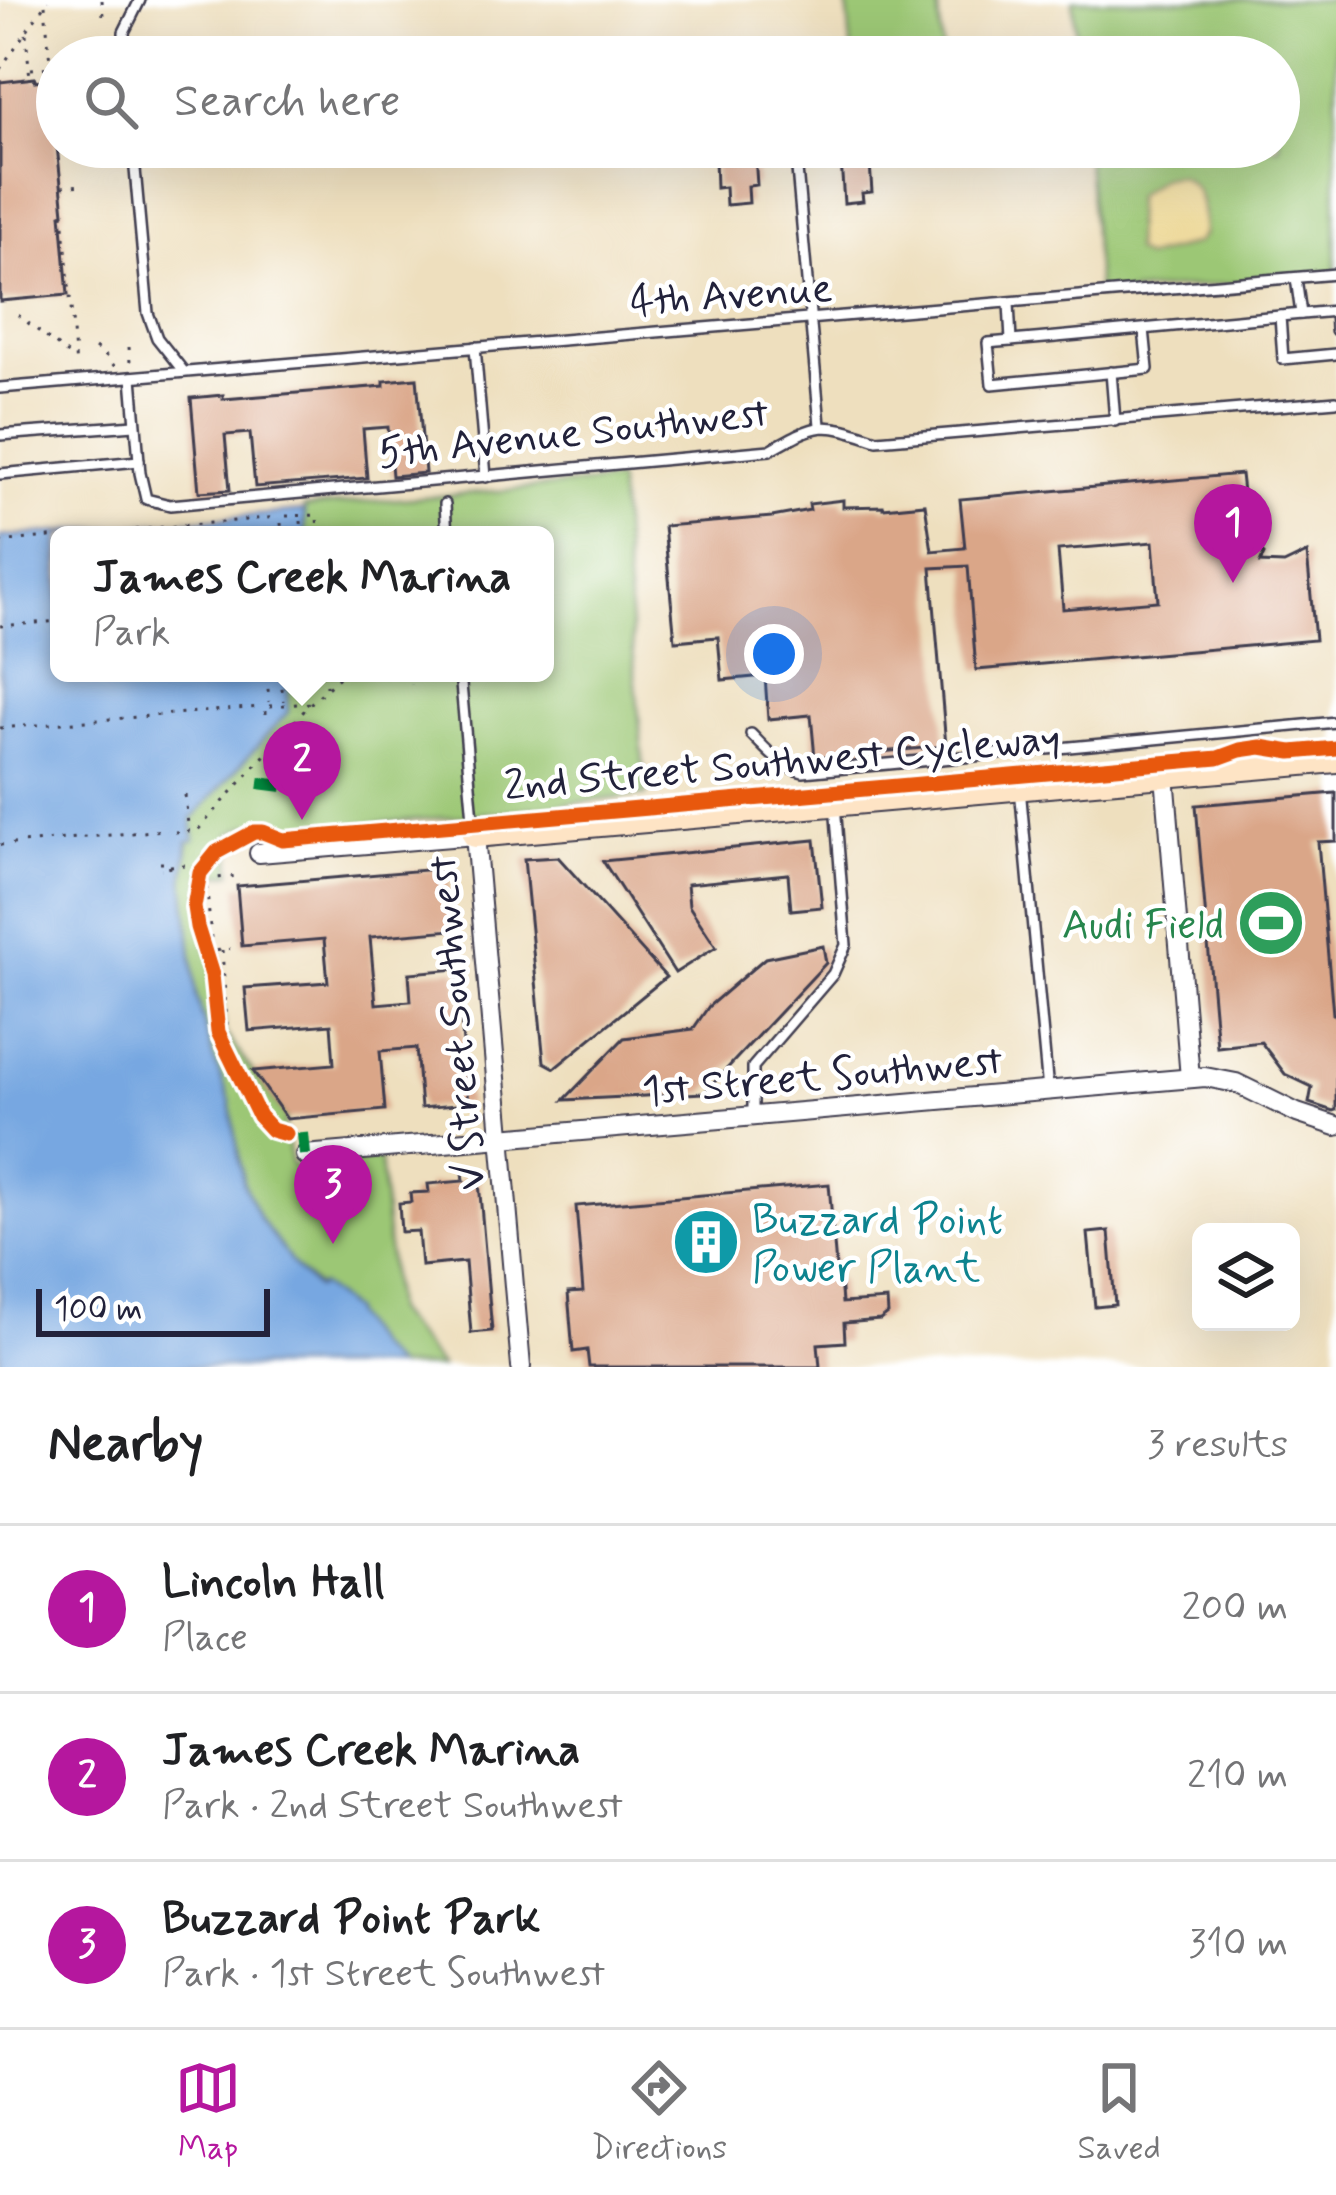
<!DOCTYPE html>
<meta charset="utf-8">
<style>
body{margin:0;font-family:Mynerve,sans-serif;background:#f6f6f6;color:#202124}
.controls{position:absolute;right:36px;bottom:36px;display:grid;overflow:hidden;border-radius:18px;box-shadow:0 12px 48px #0002}
.controls button{width:108px;height:108px;display:grid;place-items:center;padding:0;border:0;border-bottom:3px solid #e0e0e0;background:#fff;color:#202124;font:60px sans-serif}
.scale{position:absolute;left:36px;bottom:30px;width:234px;box-sizing:border-box;padding-left:12px;border:6px solid #22223b;border-top:0;font-size:33px;line-height:42px;white-space:nowrap;color:#22223b;-webkit-text-stroke:9px #fff;paint-order:stroke}
.you{position:absolute;left:774px;top:654px;width:42px;height:42px;margin:-30px;border:9px solid #fff;border-radius:50%;background:#1a73e8;box-shadow:0 0 0 18px #1a73e833}
.badge{display:grid;place-items:center;width:78px;height:78px;border-radius:50%;background:#b5179e;color:#fff;font-size:39px;font-weight:700}
.pin{position:absolute;translate:-50% -99px;filter:drop-shadow(0 3px 6px #0008)}
.pin::after{content:'';position:absolute;top:63px;width:42px;height:36px;background:inherit;clip-path:polygon(0 0,100% 0,50% 100%)}
.popup{position:absolute;left:50px;top:526px;width:504px;height:156px;box-sizing:border-box;display:grid;place-content:center;border-radius:18px;background:#fff;filter:drop-shadow(0 3px 9px #0005);font-size:39px;white-space:nowrap;color:#757577}
.popup b{font-size:45px;color:#202124}
.popup::after{content:'';position:absolute;left:50%;top:100%;margin-left:-24px;border:24px solid transparent;border-top-color:#fff}
.list{margin:0;padding:0;list-style:none}
h2{display:flex;justify-content:space-between;align-items:center;height:156px;margin:0;padding:0 48px;font-size:51px}
h2 small{font-size:39px;font-weight:400;color:#757577}
.list li{display:grid;grid-template-columns:78px 1fr auto;gap:36px;align-items:center;box-sizing:border-box;height:168px;padding:0 48px;border-top:3px solid #e0e0e0}
.list b{display:block;font-size:45px;white-space:nowrap}
.list p{margin:0;font-size:39px;white-space:nowrap;color:#757577}
.list em{font-size:39px;font-style:normal;color:#757577}
.icon{flex:none;width:66px;height:66px;fill:none;stroke:currentColor;stroke-width:2;stroke-linecap:round;stroke-linejoin:round}
.map{position:relative;flex:none;width:1336px;height:1367px;overflow:hidden}
.search{position:absolute;background:#fff;box-shadow:0 12px 48px #0002;left:36px;right:36px;top:36px;height:132px;display:flex;align-items:center;gap:30px;box-sizing:border-box;padding:0 42px;border-radius:66px;color:#757577;font-size:45px}
.sheet{height:660px;background:#fff}
nav{display:flex;justify-content:space-around;align-items:center;box-sizing:border-box;height:168px;border-top:3px solid #e0e0e0;background:#fff;font-size:33px;color:#757577}
nav a{display:grid;justify-items:center;gap:6px}
nav .on{color:#b5179e}
.map>svg:first-child{display:block}
</style>
<div class="map">
<svg width="1336" height="1367" viewBox="0 0 1336 1367">
<rect width="100%" height="100%" fill="#fff"/>
<filter id="ink" filterUnits="userSpaceOnUse"><feTurbulence type="fractalNoise" baseFrequency=".00833" numOctaves="2"/><feDisplacementMap in="SourceGraphic" scale="24" xChannelSelector="R" yChannelSelector="G"/><feConvolveMatrix kernelMatrix="1 2 1 2 8 2 1 2 1" color-interpolation-filters="sRGB"/></filter>
<filter id="wash" filterUnits="userSpaceOnUse"><feTurbulence type="fractalNoise" baseFrequency=".004" numOctaves="4" result="noise"/><feDisplacementMap in="SourceGraphic" scale="48" xChannelSelector="R" yChannelSelector="G"/><feGaussianBlur stdDeviation="2.7" result="paint"/><feColorMatrix in="noise" values="0 0 0 0 0 0 0 0 0 0 0 0 0 0 0 0 0 1.4 0 .05"/><feComposite in="paint" operator="in"/></filter>
<g filter="url(#wash)">
<rect width="100%" height="100%" fill="#eedfbe"/>
<!-- green -->
<g fill="#9cc774" stroke="#5f7458" stroke-width="3">
<path d="M847 0H938L943 57H852Z"/>
<path d="M1073 0H1336V274L1098 295 1086 147H1279V57H1078Z"/>
<path d="M618 481 646 795 465 816 285 830C259 821 255 820 230 834L232 873 204 877 208 946 210 954H218L225 1033 287 1119 284 1123 291 1163 299 1172H309L322 1164 380 1159 394 1311 441 1367H395L374 1346 351 1314 297 1270 260 1219 243 1182 230 1101 214 1060 196 994 184 881 192 819 288 712 286 673H545V535H305L304 507Z"/>
</g>
<!-- sand -->
<path fill="#eeda9e" stroke="#887e6c" stroke-width="3" d="M1178 175C1203 186 1203 208 1204 234L1197 243 1145 258 1134 251 1135 196 1162 177Z"/>
<!-- water -->
<path fill="#77a7e1" stroke="#4c648e" stroke-width="3" d="M304 511 305 535H59V673H286L288 712 192 819 194 840 188 841 184 881 196 994 214 1060 230 1101 243 1182 260 1219 297 1270 316 1288 320 1285 352 1311V1315L374 1346 395 1367H0V537Z"/>
<g id="blocks">
<!-- building -->
<g fill="#daa688" fill-rule="evenodd">
<path d="M35 78V81L50 79 64 213 61 214 68 295 0 301V82Z"/>
<path d="M840 147H868L869 150 872 192 862 193 863 201 844 203Z"/>
<path d="M755 155 757 185 748 186 749 203 726 205 725 187 716 188 715 158Z"/>
<path d="M417 378 425 473 392 476 388 427 363 429 367 478 255 487 250 433 225 435 230 490 199 492 191 398 223 395V399L384 386V381Z"/>
<path d="M1241 474 1248 538 1264 554 1260 563 1284 564 1307 553 1315 640 976 670 968 566 931 568 946 746 815 758 811 715 768 719 765 676 722 680 718 637 675 641 664 526 772 517 810 510 809 504 843 500V507L883 506V508L925 504 932 551 965 548 960 499ZM1153 542 1158 601 1063 609 1058 550Z"/>
<path d="M1336 793V841L1318 842 1333 1014H1336V1110L1333 1111 1309 1103 1312 1087 1285 1074 1261 1042 1217 1047 1196 805Z"/>
<path d="M815 840 822 907 791 910 788 874 687 884 689 906 716 947 675 973 603 861Z"/>
<path d="M558 857 666 977 555 1068 544 1062 524 859Z"/>
<path d="M448 868 453 930 370 937 376 1004 411 1001 409 973 457 969 468 1104 421 1108 416 1048 380 1051 385 1110 287 1119 253 1071 334 1064 331 1024 249 1031 245 988 328 982 324 939 242 946 237 886Z"/>
<path d="M823 946 826 963 704 1093 564 1100 624 1038 693 1029 709 1006 765 958Z"/>
<path d="M478 1171 492 1331 471 1333 465 1262 421 1266 418 1231 401 1232 399 1203 411 1202 410 1193 429 1192 428 1184 464 1181 463 1172Z"/>
<path d="M829 1184 837 1279H840L842 1303 887 1300 888 1314 880 1320 844 1323 845 1342 818 1344 820 1367H589L587 1350 573 1352 568 1293 583 1292 576 1206Z"/>
<path d="M1109 1231 1115 1305 1095 1307 1088 1233Z"/>
</g>
</g>
</g>
<g filter="url(#ink)">
<use href="#blocks" fill-opacity="0" stroke="#413e4f" stroke-width="3"/>
<g fill="none" stroke-linecap="round" stroke-linejoin="round">
<!-- lane casing -->
<g stroke="#413e4f" stroke-width="14">
<g id="lane">
<path d="M125 57 124 32 140 0"/>
<path d="M133 147 148 313 157 338 184 372"/>
<path d="M795 147 820 425"/>
<path d="M1296 278 1301 314"/>
<path d="M1009 303 1011 341"/>
<path d="M1144 329 1148 369 992 384 988 343C1085 335 1182 325 1280 316"/>
<path d="M1336 330 1335 311 1280 316 1283 359 1336 354"/>
<path d="M475 347 486 477"/>
<path d="M1111 372 1115 421"/>
<path d="M132 377 140 473 146 499 170 505 770 450C820 422 822 421 877 440L1336 401"/>
<path d="M0 388 1336 274"/>
<path d="M0 435 135 425"/>
<path d="M0 474 139 461"/>
<path d="M445 504 447 535"/>
<path d="M460 673 474 830"/>
<path d="M751 734C767 750 780 767 803 772L1336 722"/>
<path d="M1020 788 1048 1091"/>
<path d="M753 1114V1067L833 974 846 945 835 804"/>
</g>
</g>
<!-- street casing -->
<g stroke="#413e4f" stroke-width="22">
<g id="street">
<path d="M1165 775 1190 1078"/>
<path d="M259 853 475 835 521 1367"/>
<path d="M305 1155 1205 1077 1236 1083 1297 1113 1336 1126"/>
</g>
</g>
<!-- secondary casing -->
<g stroke="#413e4f" stroke-width="28">
<path id="secondary" d="M475 835 1336 760"/>
</g>
<!-- path -->
<g stroke="#413e4f" stroke-width="3" stroke-dasharray="3 9" stroke-linecap="butt">
<path d="M102 0 103 16"/>
<path d="M45 5 57 143"/>
<path d="M26 34 30 79"/>
<path d="M0 69 48 0"/>
<path d="M31 69 51 67"/>
<path d="M57 147 58 160"/>
<path d="M62 187 81 185"/>
<path d="M63 213 76 367"/>
<path d="M18 315 74 359"/>
<path d="M129 347 130 363"/>
<path d="M95 348 108 358 115 367"/>
<path d="M286 516 317 515 318 535"/>
<path d="M301 521 302 535"/>
<path d="M281 523 282 535"/>
<path d="M76 535 279 517"/>
<path d="M0 542 59 536"/>
<path d="M0 626 59 621"/>
<path d="M325 673 326 687"/>
<path d="M410 673 411 685"/>
<path d="M281 676 283 701"/>
<path d="M267 677 269 702"/>
<path d="M270 706 311 703"/>
<path d="M266 711V723"/>
<path d="M0 728 261 707"/>
<path d="M185 795 188 825"/>
<path d="M175 832 198 830 312 702 344 673"/>
<path d="M0 845 164 830"/>
<path d="M160 863H169L170 869H161"/>
<path d="M170 866 186 865"/>
<path d="M212 950 206 879 238 876"/>
<path d="M222 950 228 1038"/>
<path d="M205 952 230 949"/>
</g>
<!-- lane -->
<use href="#lane" stroke="#fff" stroke-width="9"/>
<!-- street -->
<use href="#street" stroke="#fff" stroke-width="18"/>
<!-- secondary -->
<use href="#secondary" stroke="#fee4c5" stroke-width="24"/>
<!-- quiet -->
<g stroke="#00873e" stroke-width="12" stroke-dasharray="24 12" stroke-linecap="butt">
<path d="M259 783 298 788 306 776"/>
<path d="M303 1133 305 1155"/>
</g>
<!-- cycleway casing -->
<g stroke="#fff" stroke-width="22">
<path id="cycleway" d="M286 1134 272 1130 259 1116 218 1032 212 975 197 927 194 907 200 873 217 852 254 832H263L283 840 1218 758 1240 750 1261 747 1292 752 1336 748"/>
</g>
<!-- cycleway -->
<use href="#cycleway" stroke="#e8590c" stroke-width="15"/>
</g>
</g>
<!-- icons -->
<defs>
<g id="stadium-disc" transform="scale(3.45)"><circle r="9.5" fill="#2e9e5b" stroke="#fff"/><path d="M0-5a6.5 5 0 1 0 0 10a6.5 5 0 1 0 0-10ZM-3.5-1.8h7v3.6h-7Z" fill="#fff"/></g>
<g id="building-disc" transform="scale(3.45)"><circle r="9.5" fill="#0f9aa8" stroke="#fff"/><path d="M-4-6H4V6H1V3H-1V6H-4ZM-2.5-4.3h1.7v1.8h-1.7ZM.8-4.3h1.7v1.8H.8ZM-2.5-1h1.7V.8h-1.7ZM.8-1h1.7V.8H.8Z" fill="#fff"/></g>
</defs>
<g fill-rule="evenodd">
<use href="#stadium-disc" x="1271" y="923"/>
<use href="#building-disc" x="706" y="1242"/>
</g>
<g text-anchor="middle" stroke-width="9" stroke-linejoin="round" paint-order="stroke">
<!-- street labels -->
<g font-size="42" fill="#22223b" stroke="#fff">
<text transform="translate(731 293) rotate(-4)" y="15">4th Avenue</text>
<text transform="translate(573 431) rotate(-6)" y="15">5th Avenue Southwest</text>
<text transform="translate(782 760) rotate(-5)" y="15">2nd Street Southwest Cycleway</text>
<text transform="translate(455 1023) rotate(-95)" y="15">V Street Southwest</text>
<text transform="translate(822 1074) rotate(-5)" y="15">1st Street Southwest</text>
</g>
<!-- leisure labels -->
<g font-size="42" fill="#27864d" stroke="#fff" text-anchor="end">
<text x="1224" y="938">Audi Field</text>
</g>
<!-- culture labels -->
<g font-size="42" fill="#0d838f" stroke="#fff" text-anchor="start">
<text x="752" y="1233">Buzzard Point<tspan x="752" dy="48">Power Plant</tspan></text>
</g>
</g>
</svg>
<div class="controls">
<button><svg class="icon" aria-label="layers" viewBox="0 0 24 24"><path d="M12 4l9 5-9 5-9-5zM3 14l9 5 9-5"/></svg></button>
</div>
<div class="scale">100 m</div>
<div class="you"></div>
<div class="pin badge" style="left:1233px;top:583px">1</div>
<div class="pin badge" style="left:302px;top:820px">2</div>
<div class="popup"><b>James Creek Marina</b>Park</div>
<div class="pin badge" style="left:333px;top:1244px">3</div>
<div class="search"><svg class="icon" aria-label="search" viewBox="0 0 24 24"><circle cx="10" cy="10" r="6"/><path d="M15 15l6 6"/></svg>Search here</div>
</div>
<section class="sheet">
<h2>Nearby<small>3 results</small></h2>
<ul class="list">
<li><span class="badge">1</span><div><b>Lincoln Hall</b><p>Place</p></div><em>200 m</em></li>
<li><span class="badge">2</span><div><b>James Creek Marina</b><p>Park · 2nd Street Southwest</p></div><em>210 m</em></li>
<li><span class="badge">3</span><div><b>Buzzard Point Park</b><p>Park · 1st Street Southwest</p></div><em>310 m</em></li>
</ul>
</section>
<nav>
<a class="on"><svg class="icon" aria-label="map" viewBox="0 0 24 24"><path d="M3 6l6-2 6 2 6-2v14l-6 2-6-2-6 2zM9 4v14M15 6v14"/></svg>Map</a>
<a><svg class="icon" aria-label="directions" viewBox="0 0 24 24"><path d="M12 3l9 9-9 9-9-9zM9 14v-3h6M13 9l2 2-2 2"/></svg>Directions</a>
<a><svg class="icon" aria-label="saved" viewBox="0 0 24 24"><path d="M7 4h10v16l-5-4-5 4z"/></svg>Saved</a>
</nav>
